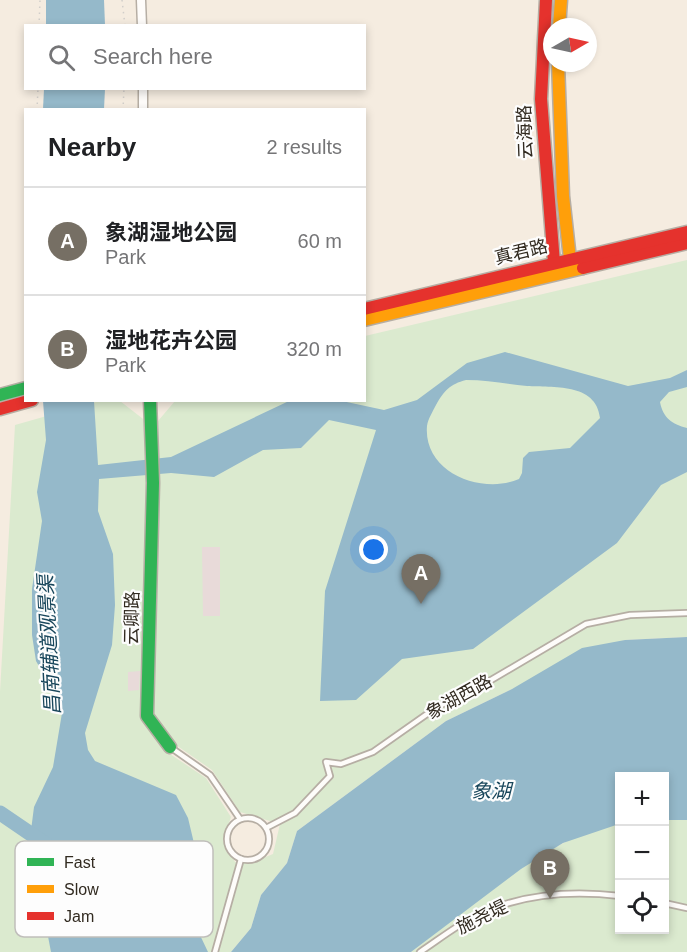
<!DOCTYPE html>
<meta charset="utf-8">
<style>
body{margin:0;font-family:Helvetica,"Noto Sans SC",sans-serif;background:#f6f6f6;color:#202124}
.controls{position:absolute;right:18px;bottom:18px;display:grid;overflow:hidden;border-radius:0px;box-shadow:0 3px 9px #0003}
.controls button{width:54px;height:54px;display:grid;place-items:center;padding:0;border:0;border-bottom:2px solid #e0e0e0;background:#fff;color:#202124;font:30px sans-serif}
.compass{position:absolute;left:543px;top:18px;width:54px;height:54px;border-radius:50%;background:#fff;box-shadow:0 3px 9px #0003;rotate:81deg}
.you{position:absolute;left:374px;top:550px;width:21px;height:21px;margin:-15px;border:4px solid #fff;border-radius:50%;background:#1a73e8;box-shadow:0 0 0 9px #1a73e833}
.badge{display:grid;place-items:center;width:39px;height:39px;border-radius:50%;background:#766f64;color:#fff;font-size:20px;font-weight:700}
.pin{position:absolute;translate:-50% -50px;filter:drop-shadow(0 2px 3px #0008)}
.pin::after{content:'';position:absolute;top:32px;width:21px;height:18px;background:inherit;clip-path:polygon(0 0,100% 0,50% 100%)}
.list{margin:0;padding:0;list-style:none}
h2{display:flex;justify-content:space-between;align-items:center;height:78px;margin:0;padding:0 24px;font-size:26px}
h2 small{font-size:20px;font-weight:400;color:#757577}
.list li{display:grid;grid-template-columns:39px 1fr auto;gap:18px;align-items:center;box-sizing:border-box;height:108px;padding:0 24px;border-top:2px solid #e0e0e0}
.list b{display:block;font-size:22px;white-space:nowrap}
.list p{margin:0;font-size:20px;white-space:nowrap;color:#757577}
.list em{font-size:20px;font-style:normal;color:#757577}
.icon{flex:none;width:33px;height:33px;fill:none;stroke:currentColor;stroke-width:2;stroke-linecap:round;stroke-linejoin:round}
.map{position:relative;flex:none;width:687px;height:952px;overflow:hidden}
.search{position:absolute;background:#fff;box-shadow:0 3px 9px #0003;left:24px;top:24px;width:342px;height:66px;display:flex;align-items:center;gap:15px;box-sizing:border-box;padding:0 21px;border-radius:0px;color:#757577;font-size:22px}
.panel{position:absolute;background:#fff;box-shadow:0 3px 9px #0003;left:24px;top:108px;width:342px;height:294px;border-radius:0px}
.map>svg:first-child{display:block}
</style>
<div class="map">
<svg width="687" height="952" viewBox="0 0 687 952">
<rect width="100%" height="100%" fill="#f5ece0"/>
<!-- green -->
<g fill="#dbeacf">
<path d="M687 260V637L625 640 512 689 446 721 297 831 287 863 261 895 251 928 231 952H0V692L15 425 103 400 120 401 147 422 142 715 167 752 206 778 231 817 223 841 235 862 251 863 273 854 280 824 240 812 212 770 176 745 153 722 158 421 175 401 364 400 365 336Z"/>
<path d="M665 820H687V952H411C463 913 555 831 619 824L620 930H664Z"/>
</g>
<!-- water -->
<g fill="#95b9ca" fill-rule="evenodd">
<path d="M46 0H104L105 25H46Z"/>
<path d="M44 89H105L104 109H43Z"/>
<path d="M505 352 628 386 670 378 687 370V387L669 392 660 402C663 418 672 424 687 428V472L661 485 617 543 473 649 402 659 356 700 320 701 325 591 376 430 329 420 301 448 263 450 214 477 171 473 99 479 98 511 113 554 115 605 112 645 85 733 88 750 95 761 176 795 188 818 203 881 199 933 208 952H51L46 926 29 879V846L34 807 53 767 62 713 57 697 36 661 32 635V589L42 521 37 492 46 440 43 401H94L98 465 171 457 289 401H342L384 410 417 400 467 363ZM466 380C487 380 506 384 527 386 552 388 596 382 600 418L570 448 529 452 523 458 522 473 519 479C483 495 423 473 427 426 428 419 433 411 436 405 444 391 450 384 466 380Z"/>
<path d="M687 637V820H665L664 776H620L619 824 563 843 521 869 411 952H231L251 928 261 895 287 863 297 831 446 721 512 689 582 648 625 640Z"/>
</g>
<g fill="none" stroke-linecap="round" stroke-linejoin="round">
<!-- river -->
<path stroke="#95b9ca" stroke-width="15" d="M0 813 47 845"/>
</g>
<!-- building -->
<g fill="#e8dad9">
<path d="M202 547H220V616H203Z"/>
<path d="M140 671 139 690 128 691V672Z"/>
</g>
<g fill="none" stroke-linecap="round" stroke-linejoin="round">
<!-- lane casing -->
<g stroke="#b6aea4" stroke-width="8">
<g id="lane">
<path d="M170 747 210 775 240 819"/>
<circle cx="248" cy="839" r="21"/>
<path d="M266 828 295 813 330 776 326 762 341 764 373 752 437 707 486 683 586 624 630 615 687 613"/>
<path d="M664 903 687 908"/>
<path d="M215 952 241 859"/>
<path d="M420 952C438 940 456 926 475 916 520 894 570 890 620 896"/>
</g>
</g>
<!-- street casing -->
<g stroke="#b6aea4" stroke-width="11">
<g id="street">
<path d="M141 0 142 26"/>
<path d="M143 88V110"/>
</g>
</g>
<!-- fast casing -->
<g stroke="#b6aea4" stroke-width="15">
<g id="fast">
<path d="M0 395 26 388"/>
<path d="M150 400 153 483 147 716 170 747"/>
</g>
</g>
<!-- slow casing -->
<g stroke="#b6aea4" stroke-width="15">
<g id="slow">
<path d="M559 27 561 0"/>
<path d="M558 63 563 196 570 259"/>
<path d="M364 320 583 268"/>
</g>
</g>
<!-- jam casing -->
<g stroke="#b6aea4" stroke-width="15">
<g id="jam">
<path d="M546 0 541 99 554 263"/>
<path d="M583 268 687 243"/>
<path d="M364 309 687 232"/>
<path d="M0 409 32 400"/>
</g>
</g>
<!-- path -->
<g stroke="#d1ceca" stroke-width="1.5" stroke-dasharray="1.5 4.5" stroke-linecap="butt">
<path d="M122 0 125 26"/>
<path d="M39 26 40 0"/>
<path d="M37 110 38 88"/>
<path d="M123 110 124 88"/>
</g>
<!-- lane -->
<use href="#lane" stroke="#fefcfa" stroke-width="4.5"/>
<!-- street -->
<use href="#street" stroke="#fefcfa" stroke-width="8"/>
<!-- fast -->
<use href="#fast" stroke="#30b455" stroke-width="12"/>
<!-- slow -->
<use href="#slow" stroke="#ff9f0a" stroke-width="12"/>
<!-- jam -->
<use href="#jam" stroke="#e5322d" stroke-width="12"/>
</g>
<g text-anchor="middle" stroke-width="4.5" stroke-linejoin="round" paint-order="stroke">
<!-- street labels -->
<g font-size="18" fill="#322b21" stroke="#fdfdfd">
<text transform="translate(525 132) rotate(-92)" y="6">云海路</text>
<text transform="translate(521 252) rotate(-14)" y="6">真君路</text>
<text transform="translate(132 618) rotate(-89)" y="6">云卿路</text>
<text transform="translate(459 697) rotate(-29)" y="6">象湖西路</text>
<text transform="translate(482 917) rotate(-26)" y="6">施尧堤</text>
</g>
<!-- water labels -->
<g font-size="20" font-style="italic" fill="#18465b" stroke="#fdfdfd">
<text transform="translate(49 645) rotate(-93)" y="7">昌南辅道观景渠</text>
<text x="491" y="798">象湖</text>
</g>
</g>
<!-- legend -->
<rect x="15" y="841" width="198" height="96" rx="9" fill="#fdfdfd" stroke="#c0bebb" stroke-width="1.5"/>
<rect x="27" y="858" width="27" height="8" fill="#30b455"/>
<rect x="27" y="885" width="27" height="8" fill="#ff9f0a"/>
<rect x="27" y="912" width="27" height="8" fill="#e5322d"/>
<g font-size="16" fill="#322b21">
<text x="64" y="868">Fast</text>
<text x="64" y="895">Slow</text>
<text x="64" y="922">Jam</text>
</g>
</svg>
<div class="controls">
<button>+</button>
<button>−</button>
<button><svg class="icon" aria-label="locate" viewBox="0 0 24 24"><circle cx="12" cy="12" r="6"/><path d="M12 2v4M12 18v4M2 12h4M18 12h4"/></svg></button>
</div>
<svg class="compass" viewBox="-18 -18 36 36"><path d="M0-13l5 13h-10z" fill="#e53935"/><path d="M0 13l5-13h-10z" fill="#757577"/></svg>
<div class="you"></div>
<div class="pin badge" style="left:421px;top:604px">A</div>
<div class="pin badge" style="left:550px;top:899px">B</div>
<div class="search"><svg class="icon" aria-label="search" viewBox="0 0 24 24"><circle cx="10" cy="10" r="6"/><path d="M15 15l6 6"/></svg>Search here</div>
<section class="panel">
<h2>Nearby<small>2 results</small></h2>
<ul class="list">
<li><span class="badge">A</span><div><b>象湖湿地公园</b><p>Park</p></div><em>60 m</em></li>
<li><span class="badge">B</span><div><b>湿地花卉公园</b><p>Park</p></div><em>320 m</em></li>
</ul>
</section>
</div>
